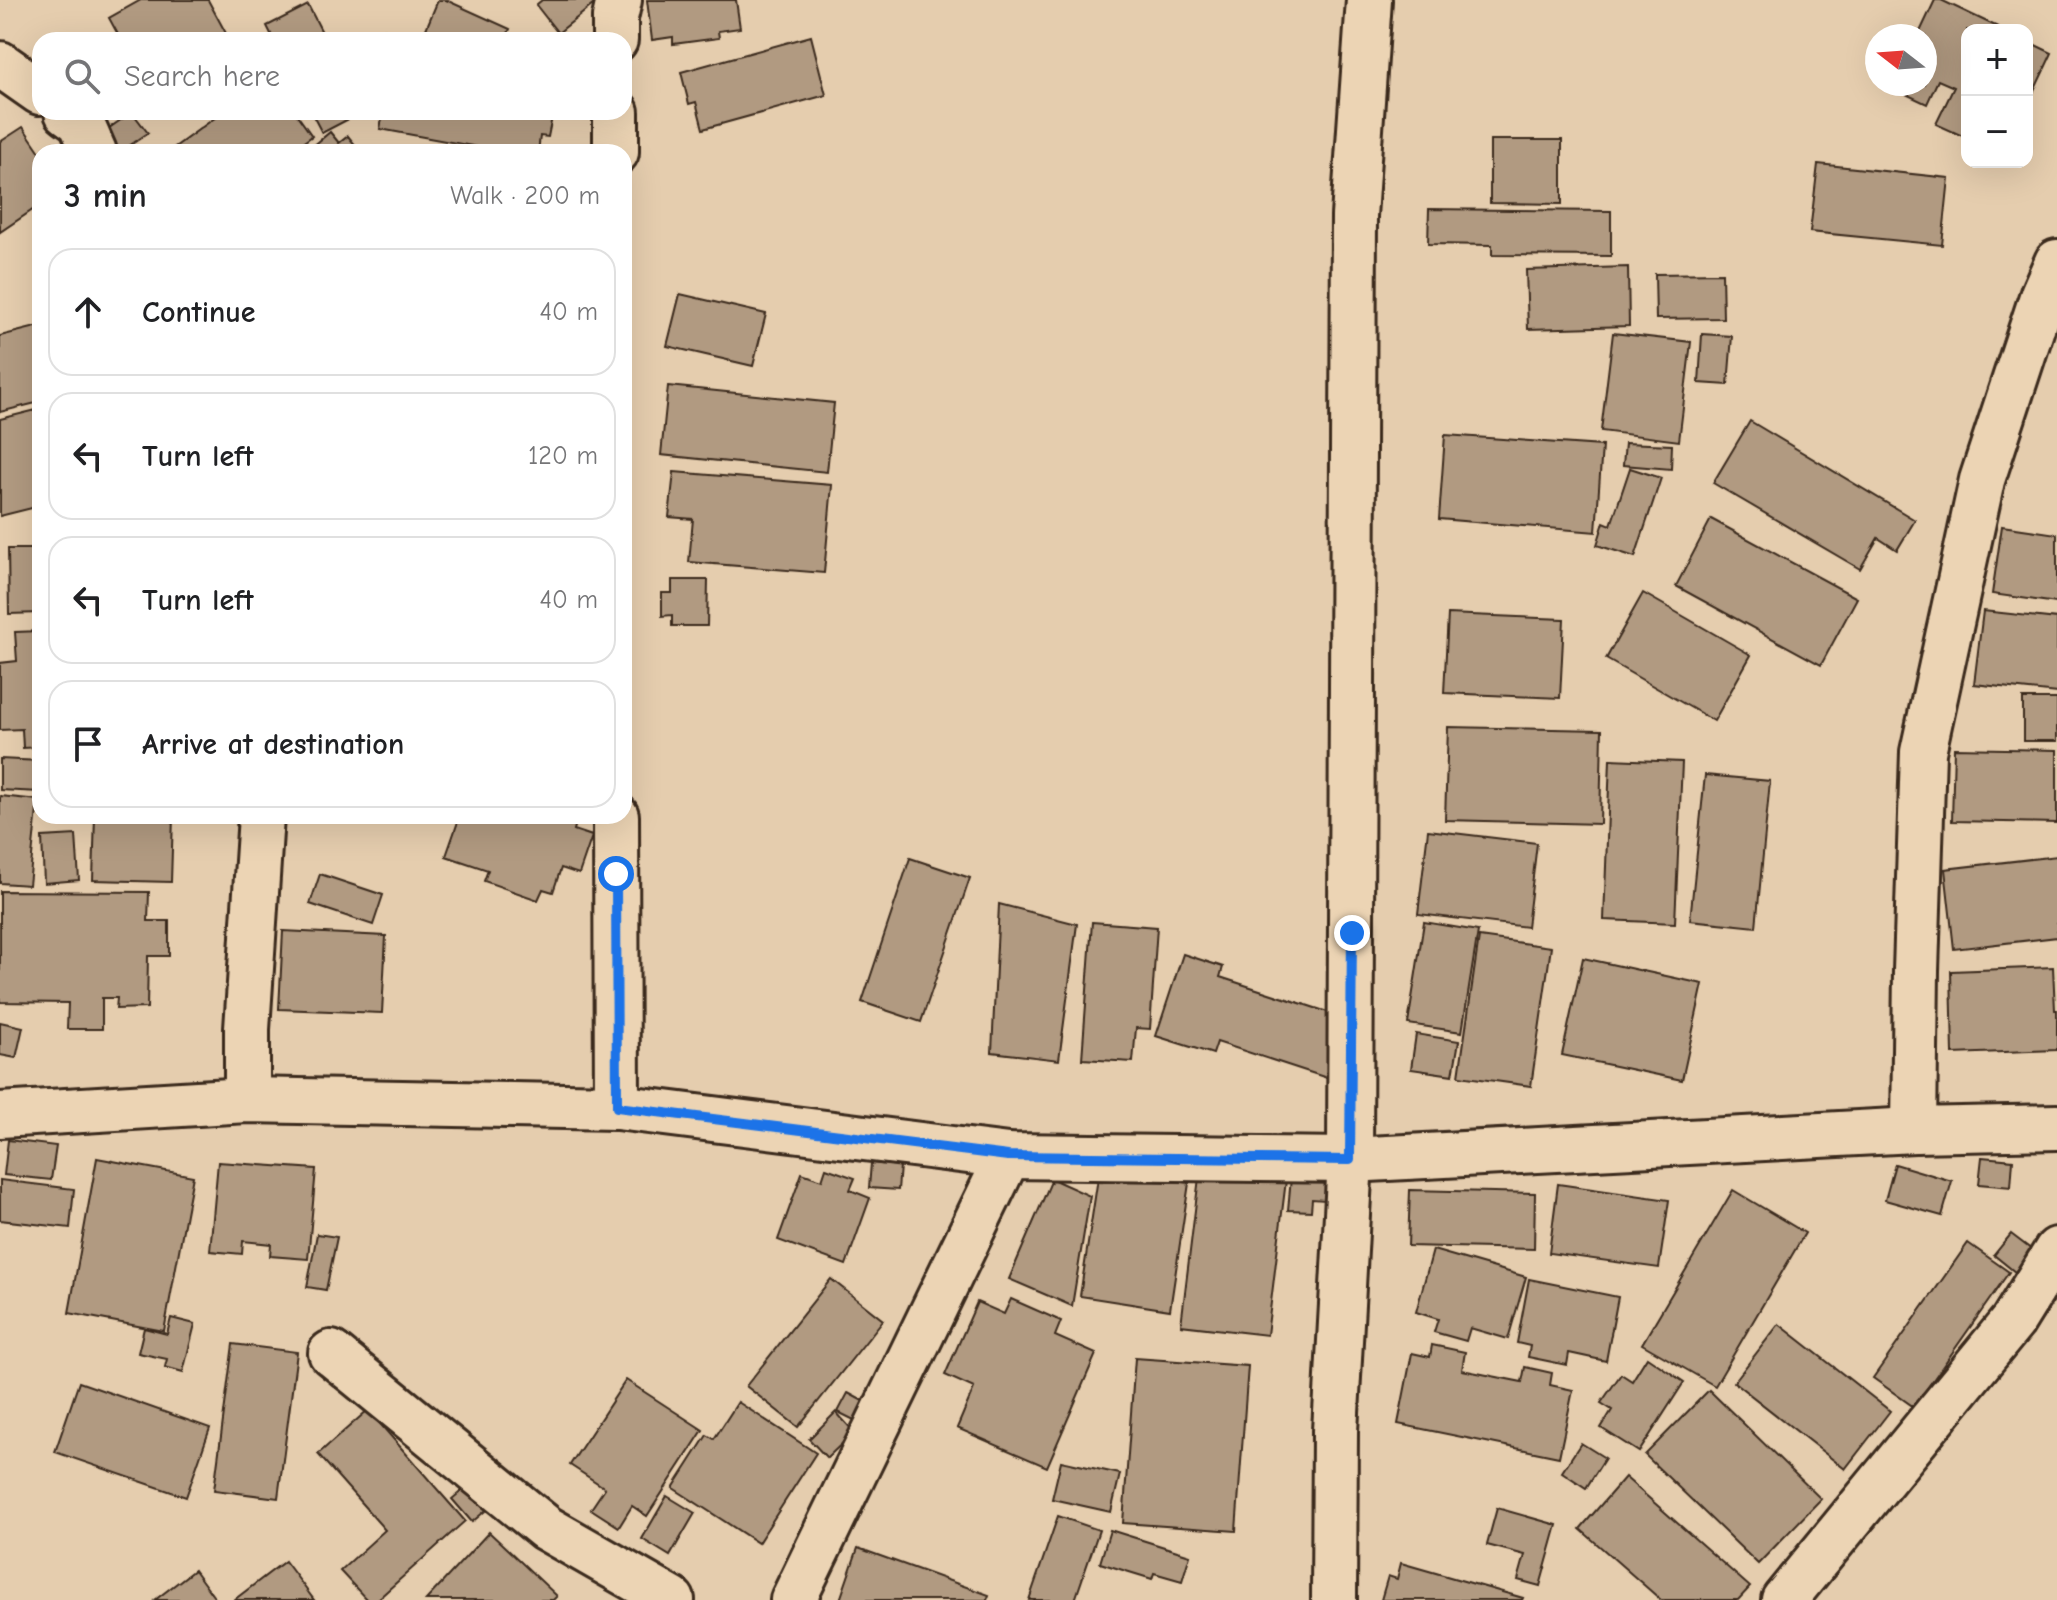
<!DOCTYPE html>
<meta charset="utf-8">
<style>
body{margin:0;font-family:"Comic Neue",sans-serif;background:#f2f2f2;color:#202124}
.controls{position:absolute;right:24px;top:24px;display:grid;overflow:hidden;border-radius:16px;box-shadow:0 8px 32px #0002}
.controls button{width:72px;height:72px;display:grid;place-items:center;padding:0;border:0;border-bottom:2px solid #e0e0e0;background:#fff;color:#202124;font:40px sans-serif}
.compass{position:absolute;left:1865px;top:24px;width:72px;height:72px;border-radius:50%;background:#fff;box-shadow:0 8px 32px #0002;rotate:287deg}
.stop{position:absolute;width:24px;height:24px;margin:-18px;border:6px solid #1a73e8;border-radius:50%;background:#fff}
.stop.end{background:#1a73e8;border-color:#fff;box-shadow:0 2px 8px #0008}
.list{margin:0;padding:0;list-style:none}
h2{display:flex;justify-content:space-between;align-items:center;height:104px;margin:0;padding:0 32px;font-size:34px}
h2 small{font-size:26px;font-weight:400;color:#757577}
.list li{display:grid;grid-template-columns:52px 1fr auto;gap:24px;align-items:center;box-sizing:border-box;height:128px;margin:0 16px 16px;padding:0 16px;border:2px solid #e0e0e0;border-radius:24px}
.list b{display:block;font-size:30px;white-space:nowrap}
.list em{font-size:26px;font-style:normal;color:#757577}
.icon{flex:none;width:44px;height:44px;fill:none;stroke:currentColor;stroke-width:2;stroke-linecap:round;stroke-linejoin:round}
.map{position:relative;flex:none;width:2057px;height:1600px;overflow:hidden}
.search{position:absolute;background:#fff;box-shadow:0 8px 32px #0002;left:32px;top:32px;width:600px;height:88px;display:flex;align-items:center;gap:20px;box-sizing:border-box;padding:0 28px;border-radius:24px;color:#757577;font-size:30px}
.panel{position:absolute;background:#fff;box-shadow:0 8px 32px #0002;left:32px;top:144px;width:600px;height:680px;border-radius:24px}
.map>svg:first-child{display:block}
</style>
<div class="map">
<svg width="2057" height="1600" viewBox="0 0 2057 1600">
<rect width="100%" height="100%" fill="#e5cdae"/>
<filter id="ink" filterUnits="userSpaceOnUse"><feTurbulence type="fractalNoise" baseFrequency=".0125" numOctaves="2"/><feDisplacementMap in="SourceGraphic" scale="16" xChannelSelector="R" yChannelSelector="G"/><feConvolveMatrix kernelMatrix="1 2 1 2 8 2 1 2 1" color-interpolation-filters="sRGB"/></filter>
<g filter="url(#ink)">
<!-- building -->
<g fill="#b19a81" stroke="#3b2a1e" stroke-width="2">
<path d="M141 0H208L228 37 222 40H121L109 18Z"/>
<path d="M438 0H446L510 29 505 40H450L426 29Z"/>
<path d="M542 0H599L558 33 536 5Z"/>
<path d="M647 0H736L740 28 718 31 719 38 673 44V37L652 40Z"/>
<path d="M1935 0H1941L2004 30H1967V138L1936 124 1954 87 1938 80 1927 104 1893 88 1895 84H1925V36H1918Z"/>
<path d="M308 5 326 40H274L267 26Z"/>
<path d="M385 29 431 39V40H383Z"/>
<path d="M811 36 826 95 703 129 696 102 689 104 681 72Z"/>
<path d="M2027 41 2052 53 2027 106Z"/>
<path d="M132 112 148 133 120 152 105 131Z"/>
<path d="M223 112H295L312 136 290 152H168Z"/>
<path d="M311 112H362L322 133Z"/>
<path d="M383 112H553L548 137 540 136 538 152H505L380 129Z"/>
<path d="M23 127 40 152V205L0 232V142Z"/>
<path d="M330 132 339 143 348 136 361 152H306Z"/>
<path d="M1490 140H1562V204L1490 203Z"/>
<path d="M1818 164 1949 178 1942 245 1810 232Z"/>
<path d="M1429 209 1611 211V256L1492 255V245L1428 244Z"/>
<path d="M1628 267 1629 326 1528 329 1526 270Z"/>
<path d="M1722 273 1723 318 1656 319 1655 274Z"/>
<path d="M680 294 766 314 753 366 667 346Z"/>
<path d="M40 326V402L0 412V336Z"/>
<path d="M1613 333 1691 342 1679 441 1601 431Z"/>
<path d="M1702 334 1732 336 1728 385 1699 383Z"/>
<path d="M668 386 834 403 827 472 661 455Z"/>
<path d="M40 409V506L0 516V419Z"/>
<path d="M1750 421 1915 520 1897 550 1878 538 1860 569 1713 483Z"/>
<path d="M1445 435 1602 446 1596 532 1439 519Z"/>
<path d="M1625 443 1672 445 1671 469 1623 465Z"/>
<path d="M1630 468 1661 478 1635 557 1597 545 1604 522 1611 525Z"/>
<path d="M674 472 832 485 824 573 689 562 693 519 669 517Z"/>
<path d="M1711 519 1857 598 1821 665 1676 586Z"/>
<path d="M2002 526 2057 534V603L1992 594Z"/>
<path d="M8 549H40V613L9 614Z"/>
<path d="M672 580H708L707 626H672V615L662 616V593H672Z"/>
<path d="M1643 593 1751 655 1714 721 1606 659Z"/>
<path d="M1983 611 2057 619V693L1974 684Z"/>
<path d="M1448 614 1564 619 1560 698 1444 693Z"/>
<path d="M40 631V747L23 748 22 729 0 730V663L17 661 15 632Z"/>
<rect x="2023" y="699" width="34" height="42"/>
<path d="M1448 727 1602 730 1600 824 1445 820Z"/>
<path d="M1954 748 2057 750V823L1952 821Z"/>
<path d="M0 759 40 761V792L0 790Z"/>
<path d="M1610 759 1682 762 1675 923 1604 920Z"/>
<path d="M1705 775 1770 781 1756 927 1690 920Z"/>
<path d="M0 796 38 800 29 885 0 883Z"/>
<path d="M95 816H173L171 882 93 880Z"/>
<path d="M460 816 476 821 478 816H578L574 830 592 836 579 874 561 868 553 892 543 889 538 900 484 881 488 870 446 856Z"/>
<path d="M1428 830 1537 843 1527 927 1418 914Z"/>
<path d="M76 835 79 880 44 883 42 837Z"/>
<path d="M2057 856V937L1954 949 1945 869Z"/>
<path d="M910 858 970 878 921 1022 862 1002Z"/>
<path d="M320 874 383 895 373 925 310 904Z"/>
<path d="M0 891 149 892 148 921H169V956H148L147 1008 116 1009 117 998H102V1029H67L68 1003 0 1002Z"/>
<path d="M999 904 1077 924 1059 1060 992 1052Z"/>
<path d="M1092 922 1157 927 1150 1029 1136 1028 1133 1062 1082 1059Z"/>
<path d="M1424 922 1478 931 1462 1032 1408 1024Z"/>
<path d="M283 931 386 936 382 1013 279 1009Z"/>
<path d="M1479 937 1551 947 1531 1086 1459 1076Z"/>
<path d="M1183 954 1223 967 1220 977 1346 1018 1327 1078 1217 1042 1213 1054 1156 1036Z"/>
<path d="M1583 958 1703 984 1682 1080 1562 1055Z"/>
<path d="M2053 967 2055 1010H2057V1050L1953 1054 1951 971Z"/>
<path d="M0 1022 23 1027 16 1058 0 1055Z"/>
<path d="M1416 1034 1459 1041 1453 1075 1411 1069Z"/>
<path d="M8 1140 56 1146 51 1180 4 1175Z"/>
<path d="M1982 1157 2013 1160 2011 1187 1979 1184Z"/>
<path d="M97 1158 193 1176 164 1331 69 1313Z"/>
<path d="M218 1162 316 1169 308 1259 270 1256 271 1244 243 1241 242 1254 210 1251Z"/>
<path d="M871 1163 900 1166 898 1190 869 1188Z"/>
<path d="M1895 1164 1952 1181 1942 1216 1885 1200Z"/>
<path d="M1292 1167 1327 1170 1325 1200 1312 1199 1311 1211 1288 1210Z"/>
<path d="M826 1168 855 1178 850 1190 870 1198 846 1265 778 1240 802 1173 822 1180Z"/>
<path d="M1200 1169 1286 1180 1267 1335 1181 1325Z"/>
<path d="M1099 1171 1189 1183 1170 1310 1080 1296Z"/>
<path d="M1052 1179 1090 1196 1072 1306 1009 1279Z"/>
<path d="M0 1180 74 1189 70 1228 0 1220Z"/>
<path d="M1558 1184 1669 1200 1659 1268 1549 1253Z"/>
<path d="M1410 1190 1535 1193 1534 1249 1408 1246Z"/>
<path d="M1733 1190 1805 1233 1715 1386 1642 1344Z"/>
<path d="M317 1234 337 1237 326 1290 307 1287Z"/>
<path d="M2011 1234 2032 1250 2015 1272 1994 1255Z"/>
<path d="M1968 1243 2009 1272 1914 1407 1873 1378Z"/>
<path d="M1433 1250 1526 1277 1508 1339 1470 1328 1466 1341 1434 1332 1438 1319 1416 1312Z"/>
<path d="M831 1279 883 1320 798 1427 746 1386Z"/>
<path d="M1529 1279 1618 1297 1606 1361 1569 1353 1567 1365 1528 1357 1530 1346 1517 1343Z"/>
<path d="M1011 1299 1061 1321 1055 1336 1096 1354 1047 1467 957 1428 974 1388 945 1375 977 1302 1004 1314Z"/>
<path d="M171 1318 195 1324 183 1372 165 1367 167 1359 138 1353 144 1328 167 1334Z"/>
<path d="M1779 1324 1890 1411 1845 1469 1734 1382Z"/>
<path d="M233 1344 297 1352 278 1498 214 1490Z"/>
<path d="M1432 1345 1465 1352 1462 1370 1522 1382 1525 1367 1552 1373 1550 1385 1573 1390 1559 1457 1398 1424 1412 1353 1430 1357Z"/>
<path d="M1647 1357 1684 1382 1639 1452 1601 1428 1612 1410 1601 1403 1621 1374 1632 1381Z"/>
<path d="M1135 1358 1248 1366 1236 1531 1123 1523Z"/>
<path d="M626 1380 703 1430 647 1516 632 1506 619 1527 591 1509 605 1488 570 1465Z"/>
<path d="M79 1382 210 1428 186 1497 55 1452Z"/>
<path d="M1709 1390 1821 1499 1758 1564 1645 1455Z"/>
<path d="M848 1393 874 1407 864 1425 838 1412Z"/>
<path d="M738 1402 816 1453 758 1543 673 1488 707 1435 714 1439Z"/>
<path d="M368 1410 465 1521 377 1600H367L340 1571 385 1530 318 1454Z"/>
<path d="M836 1412 854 1432 827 1458 809 1439Z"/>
<path d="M1581 1443 1605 1458 1586 1488 1562 1472Z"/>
<path d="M1061 1461 1120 1474 1111 1512 1052 1499Z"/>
<path d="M1625 1477 1750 1587 1738 1600H1661L1580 1529Z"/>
<path d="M470 1484 490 1507 472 1522 452 1499Z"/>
<path d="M667 1496 695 1513 670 1556 642 1539Z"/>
<path d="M1497 1508 1557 1525 1540 1586 1518 1580 1525 1555 1487 1545Z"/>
<path d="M1058 1516 1099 1530 1075 1600H1029Z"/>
<path d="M1110 1530 1190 1555 1182 1581 1154 1573 1152 1579 1100 1563Z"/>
<path d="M489 1532 557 1596 553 1600H426Z"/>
<path d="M858 1548 989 1595 987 1600H840Z"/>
<path d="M285 1561 314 1600H234Z"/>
<path d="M1401 1563 1523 1598 1522 1600H1381L1388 1576 1397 1579Z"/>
<path d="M194 1570 216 1600H155Z"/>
</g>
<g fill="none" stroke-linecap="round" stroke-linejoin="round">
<!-- street casing -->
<g stroke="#3b2a1e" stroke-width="50">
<g id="street">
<path d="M615 40V18L619 0"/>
<path d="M0 64 40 92"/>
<path d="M67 112 81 122 94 152"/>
<path d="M616 112V152"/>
<path d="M616 816 617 1107"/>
<path d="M247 1100V1029L261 816"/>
<path d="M0 1115 247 1100 617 1107 1008 1156 1350 1160 1914 1130 2057 1127"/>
<path d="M1914 1130 1916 971 1923 752 1982 480 2043 294 2057 262"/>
<path d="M331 1353 546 1528 672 1600"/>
<path d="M793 1600 1008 1156"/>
<path d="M1334 1600 1335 1431 1350 1160 1354 216 1369 0"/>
<path d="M1784 1600 2013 1321 2057 1250"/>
</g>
</g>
<!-- street -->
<use href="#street" stroke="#ecd4b4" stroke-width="44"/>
</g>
</g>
<g fill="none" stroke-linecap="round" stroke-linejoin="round" filter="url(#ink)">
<!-- route -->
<path stroke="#1a73e8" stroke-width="10" d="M616 874 617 1107 1008 1156 1350 1160 1352 933"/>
</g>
</svg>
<div class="controls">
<button>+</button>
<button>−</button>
</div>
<svg class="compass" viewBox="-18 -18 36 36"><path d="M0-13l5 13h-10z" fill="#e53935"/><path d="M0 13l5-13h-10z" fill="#757577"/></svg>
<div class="stop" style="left:616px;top:874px"></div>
<div class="stop end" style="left:1352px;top:933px"></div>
<div class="search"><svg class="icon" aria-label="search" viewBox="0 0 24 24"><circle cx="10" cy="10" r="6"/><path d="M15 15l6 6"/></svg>Search here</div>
<section class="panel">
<h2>3 min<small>Walk · 200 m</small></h2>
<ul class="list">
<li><svg class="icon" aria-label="ahead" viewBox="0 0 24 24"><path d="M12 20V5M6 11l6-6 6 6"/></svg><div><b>Continue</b></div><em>40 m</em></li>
<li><svg class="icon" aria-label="left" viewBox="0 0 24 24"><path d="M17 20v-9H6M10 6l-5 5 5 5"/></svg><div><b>Turn left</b></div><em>120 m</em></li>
<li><svg class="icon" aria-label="left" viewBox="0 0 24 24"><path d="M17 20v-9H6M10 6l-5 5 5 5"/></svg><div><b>Turn left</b></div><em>40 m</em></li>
<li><svg class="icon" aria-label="arrive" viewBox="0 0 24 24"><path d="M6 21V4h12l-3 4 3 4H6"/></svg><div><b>Arrive at destination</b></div></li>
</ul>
</section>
</div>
